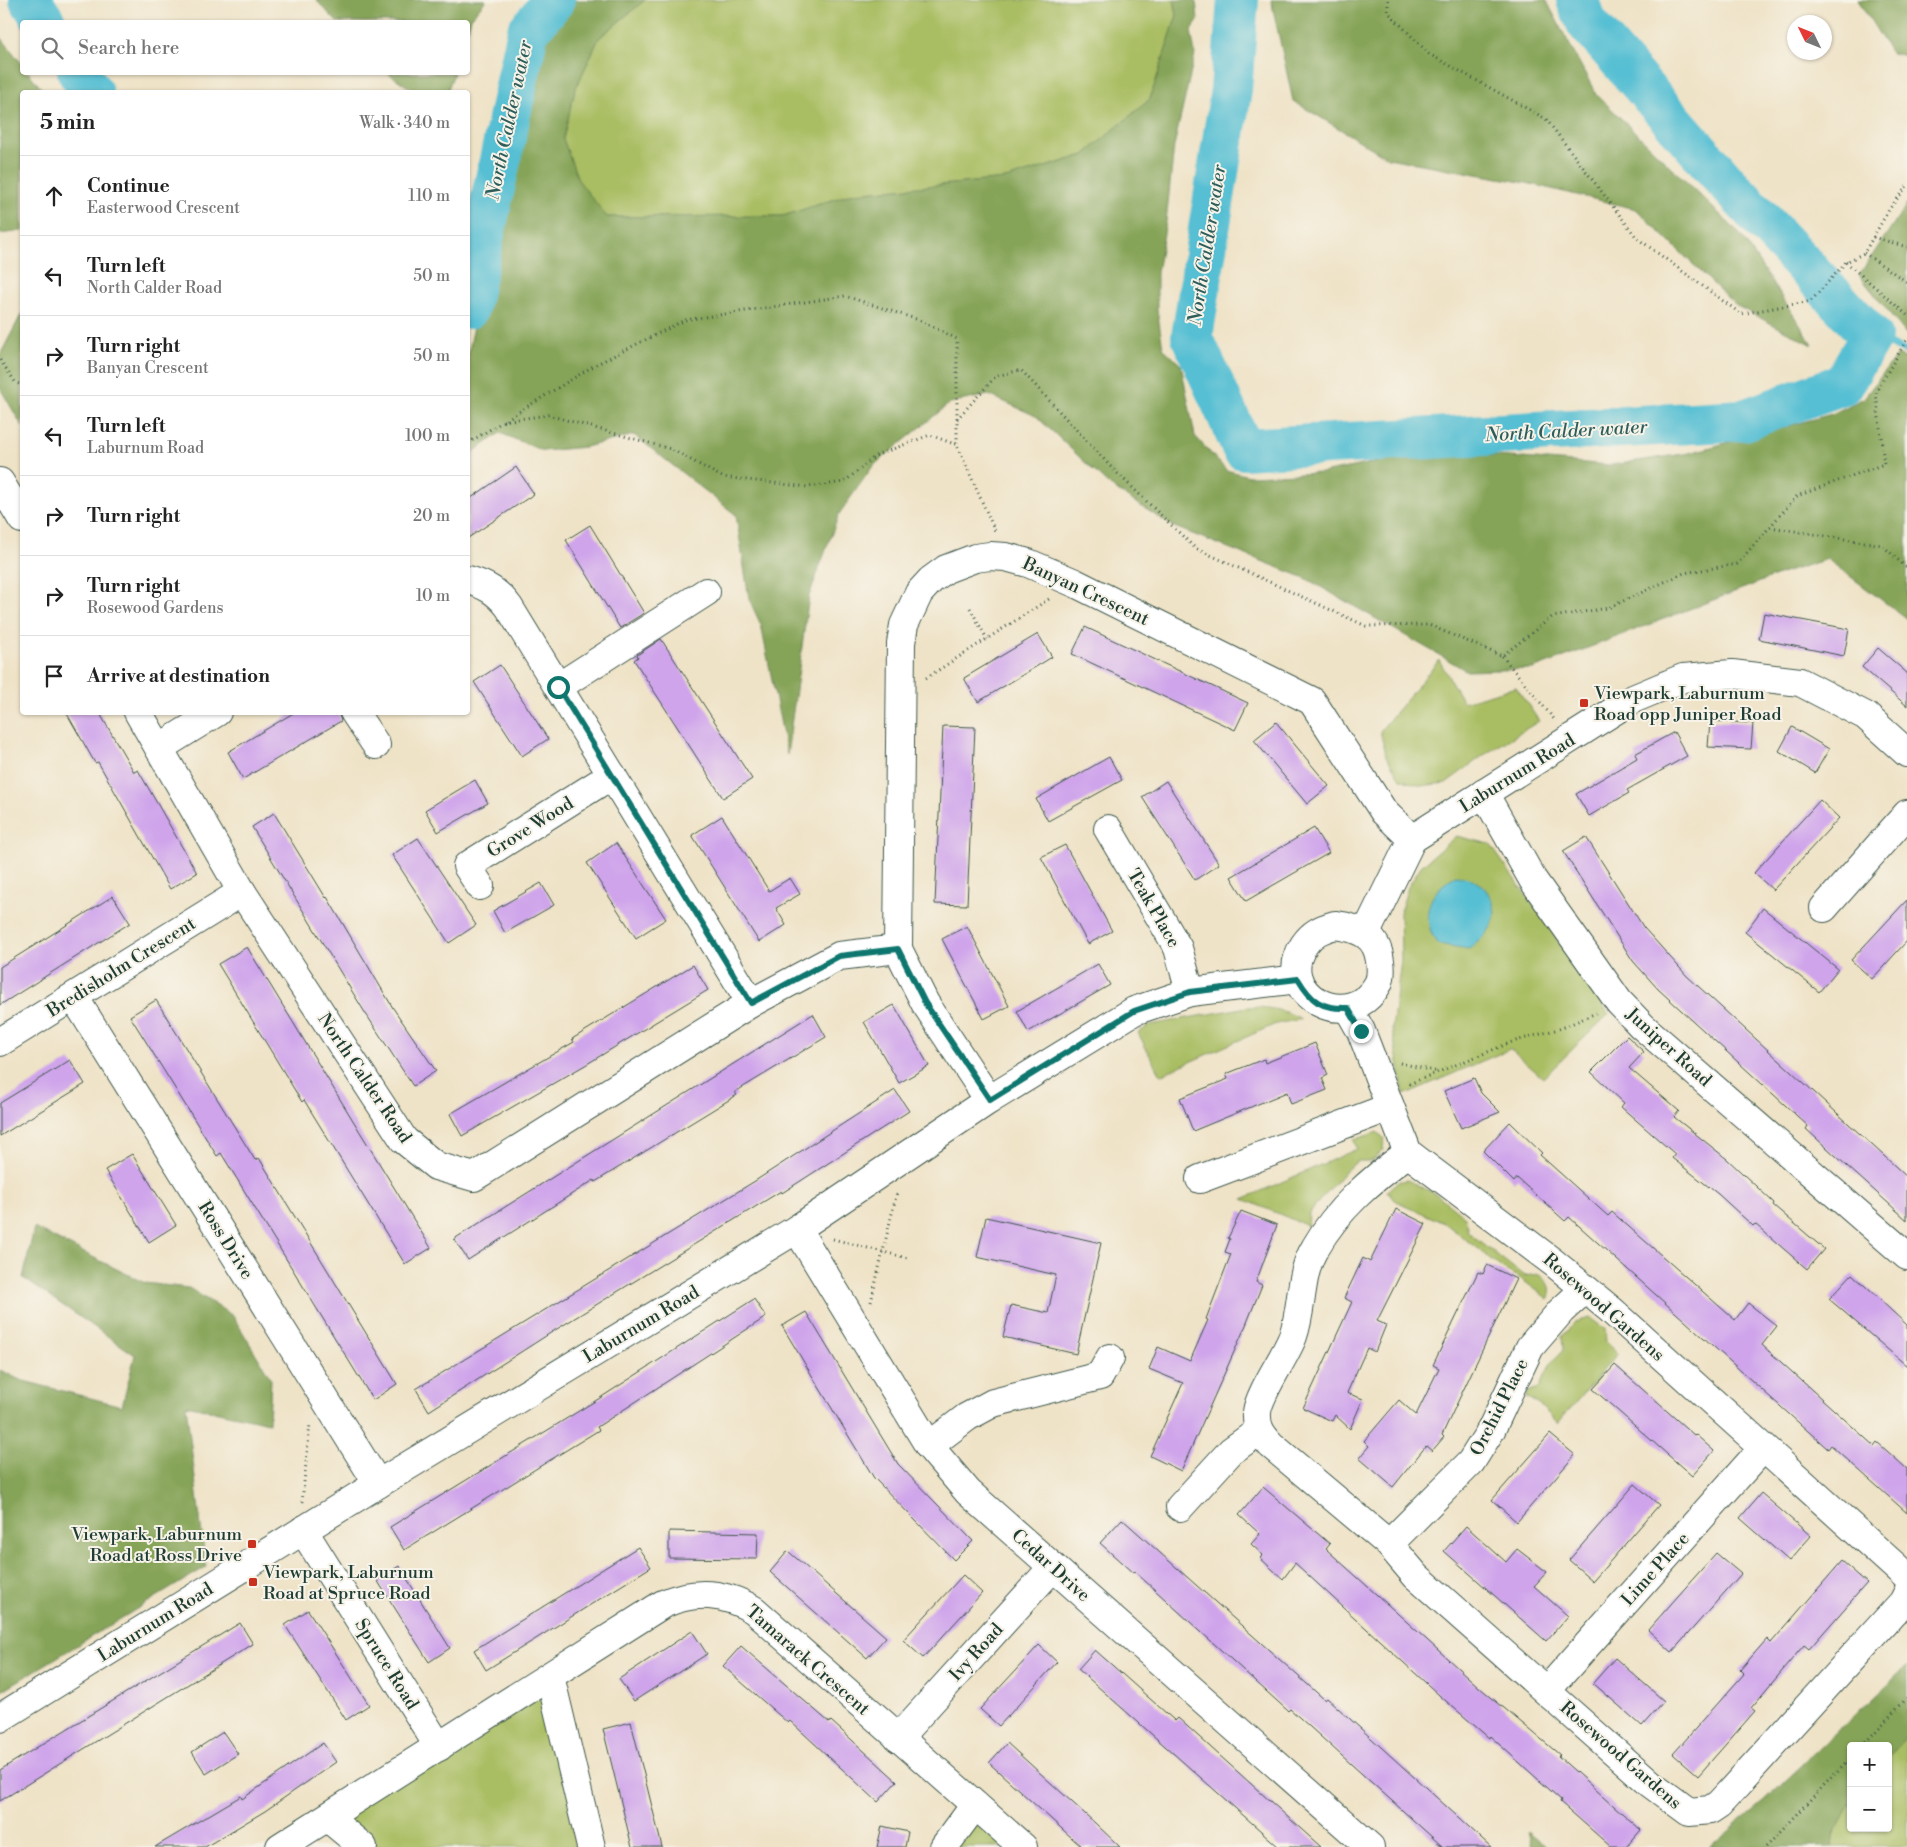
<!DOCTYPE html>
<meta charset="utf-8">
<style>
body{margin:0;font-family:"Libre Bodoni",serif;background:#f2f2f2;color:#222}
.controls{position:absolute;right:15px;bottom:15px;display:grid;overflow:hidden;border-radius:5px;box-shadow:0 1px 4px #0004}
.controls button{width:45px;height:45px;display:grid;place-items:center;padding:0;border:0;border-bottom:1px solid #e0e0e0;background:#fff;color:#222;font:25px sans-serif}
.compass{position:absolute;left:1787px;top:15px;width:45px;height:45px;border-radius:50%;background:#fff;box-shadow:0 1px 4px #0004;rotate:313deg}
.stop{position:absolute;width:15px;height:15px;margin:-11px;border:4px solid #0f766e;border-radius:50%;background:#fff}
.stop.end{background:#0f766e;border-color:#fff;box-shadow:0 1px 5px #0008}
.list{margin:0;padding:0;list-style:none}
h2{display:flex;justify-content:space-between;align-items:center;height:65px;margin:0;padding:0 20px;font-size:21px}
h2 small{font-size:16px;font-weight:400;color:#767676}
.list li{display:grid;grid-template-columns:32px 1fr auto;gap:15px;align-items:center;box-sizing:border-box;height:80px;padding:0 20px;border-top:1px solid #e0e0e0}
.list b{display:block;font-size:19px;white-space:nowrap}
.list p{margin:0;font-size:16px;white-space:nowrap;color:#767676}
.list em{font-size:16px;font-style:normal;color:#767676}
.icon{flex:none;width:28px;height:28px;fill:none;stroke:currentColor;stroke-width:2;stroke-linecap:round;stroke-linejoin:round}
.map{position:relative;flex:none;width:1907px;height:1847px;overflow:hidden}
.search{position:absolute;background:#fff;box-shadow:0 1px 4px #0004;left:20px;top:20px;width:450px;height:55px;display:flex;align-items:center;gap:12px;box-sizing:border-box;padding:0 18px;border-radius:5px;color:#767676;font-size:19px}
.panel{position:absolute;background:#fff;box-shadow:0 1px 4px #0004;left:20px;top:90px;width:450px;height:625px;border-radius:5px}
.map>svg:first-child{display:block}
</style>
<div class="map">
<svg width="1907" height="1847" viewBox="0 0 1907 1847">
<rect width="100%" height="100%" fill="#f7f3e8"/>
<filter id="ink" filterUnits="userSpaceOnUse"><feTurbulence type="fractalNoise" baseFrequency=".02" numOctaves="2"/><feDisplacementMap in="SourceGraphic" scale="10" xChannelSelector="R" yChannelSelector="G"/><feConvolveMatrix kernelMatrix="1 2 1 2 8 2 1 2 1" color-interpolation-filters="sRGB"/></filter>
<filter id="wash" filterUnits="userSpaceOnUse"><feTurbulence type="fractalNoise" baseFrequency=".0096" numOctaves="4" result="noise"/><feDisplacementMap in="SourceGraphic" scale="20" xChannelSelector="R" yChannelSelector="G"/><feGaussianBlur stdDeviation="1.12" result="paint"/><feColorMatrix in="noise" values="0 0 0 0 0 0 0 0 0 0 0 0 0 0 0 0 0 1.4 0 .05"/><feComposite in="paint" operator="in"/></filter>
<g filter="url(#wash)">
<rect width="100%" height="100%" fill="#efe3c7"/>
<!-- green -->
<g fill="#a9bd62" stroke="#647d4b">
<path d="M645 0H1174L1177 15 1150 99 1084 155 1006 179 854 193 783 216 606 217 578 180 563 139 575 90 599 38Z"/>
<path d="M1439 660 1463 702 1516 687 1539 721 1484 755 1446 783 1421 786 1400 779 1386 756 1380 731Z"/>
<path d="M1456 836 1490 844 1609 1014 1543 1078 1510 1049 1404 1095 1392 1029 1401 961 1400 912 1408 887 1421 866Z"/>
<path d="M1247 1007C1268 1007 1282 1009 1301 1019L1276 1024 1160 1075 1138 1033 1150 1025Z"/>
<path d="M1377 1132 1384 1138 1383 1150 1372 1161H1358L1347 1169 1309 1213 1308 1226 1243 1199 1357 1149 1354 1140Z"/>
<path d="M1407 1180 1438 1195 1465 1217 1468 1232 1524 1276 1540 1274C1548 1280 1554 1289 1548 1299L1520 1278 1503 1269 1446 1224 1394 1200 1387 1191 1397 1182Z"/>
<path d="M1590 1318 1605 1329 1606 1342 1618 1353 1558 1423 1538 1404 1526 1397 1527 1392 1539 1388 1551 1363 1563 1350 1562 1337 1575 1322Z"/>
<path d="M550 1676 591 1847H363L328 1818Z"/>
<path d="M1907 1737V1847H1832L1833 1836 1851 1803V1828H1888V1757Z"/>
<path d="M975 1805 1023 1847H944Z"/>
</g>
<!-- forest -->
<g fill="#86a458" stroke="#527046">
<path d="M316 0H486L471 18 468 30V22H337Z"/>
<path d="M575 0H645L599 38 575 90 563 139 578 180 607 217 783 216 854 193 1006 179 1084 155 1150 99 1177 15 1174 0H1196L1198 21 1191 31 1195 54 1174 146 1166 222 1157 272V309L1163 348 1181 365 1195 436 1226 470 1249 476 1322 473 1433 451 1611 465 1689 453 1832 414 1864 398 1897 355 1907 359V619L1827 559 1781 574 1533 669 1467 671 1305 578 1172 526 1110 486 1036 416 989 395 950 403 873 466 839 514 809 596 787 755 761 625 749 599 736 515 634 435 585 447 543 451 500 433 468 456V355L482 287 512 160 547 30Z"/>
<path d="M1271 0H1546L1596 94 1741 235 1813 345 1735 305 1636 209 1526 183 1388 158 1293 101Z"/>
<path d="M1858 0H1907V56L1891 53Z"/>
<path d="M0 36 22 64V72L29 73 44 92H22V231L0 234Z"/>
<path d="M388 73H454L447 92H415Z"/>
<path d="M1907 204V335L1859 275Z"/>
<path d="M22 313V426L0 388V355Z"/>
<path d="M34 1228 145 1283 189 1288 233 1316 271 1379 269 1423 186 1405 206 1567 0 1692V1370L20 1380 122 1406 135 1355 23 1278Z"/>
<path d="M1907 1666V1737L1888 1757V1746H1851V1803L1833 1836 1832 1847H1709L1764 1801Z"/>
<path d="M1527 1831 1547 1847H1531Z"/>
</g>
<!-- water -->
<path fill="#56bfd3" stroke="#3a7e84" d="M1455 876C1469 877 1480 880 1488 893 1504 918 1489 934 1469 949L1437 944C1420 915 1427 893 1455 876Z"/>
<g fill="none" stroke-linecap="round" stroke-linejoin="round">
<!-- stream -->
<path stroke="#56bfd3" stroke-width="7" d="M1871 336 1907 352"/>
<!-- river -->
<g stroke="#56bfd3" stroke-width="42">
<path d="M30 0 45 22"/>
<path d="M1238 0 1231 90 1192 337 1243 449 1744 420 1843 384 1871 336 1730 186 1587 23 1577 0"/>
<path d="M78 72 92 92"/>
<path d="M468 308 528 31 554 0"/>
</g>
</g>
<g id="blocks">
<!-- building -->
<g fill="#cfa4eb">
<path d="M516 467 534 494 468 538V500Z"/>
<path d="M590 525 644 613 620 628 566 540Z"/>
<path d="M1764 613 1849 629 1844 656 1759 639Z"/>
<path d="M1085 627 1248 703 1235 730 1072 654Z"/>
<path d="M1038 634 1052 657 978 702 964 678Z"/>
<path d="M661 639 752 779 723 798 634 660 638 657 637 655Z"/>
<path d="M1878 648 1907 673V706L1862 667Z"/>
<path d="M500 665 548 739 522 756 474 682Z"/>
<path d="M66 712H99L134 772 138 770 197 873 170 889 98 762 95 763Z"/>
<path d="M295 712H338L341 721 243 779 228 752Z"/>
<path d="M1710 721 1753 723 1751 749 1708 747Z"/>
<path d="M1276 722 1329 786 1307 804 1254 740Z"/>
<path d="M943 726 975 727 967 905 935 904Z"/>
<path d="M1792 727 1829 749 1815 773 1779 751Z"/>
<path d="M1674 732 1687 756 1627 790 1629 793 1589 816 1576 794 1637 758 1635 754Z"/>
<path d="M1109 757 1122 780 1048 821 1036 799Z"/>
<path d="M475 780 488 803 438 832 425 810Z"/>
<path d="M1166 781 1219 864 1195 880 1142 797Z"/>
<path d="M1820 800 1839 818 1773 890 1754 873Z"/>
<path d="M274 813 326 898 327 897 393 1008 436 1071 413 1086 364 1011 252 827Z"/>
<path d="M722 816 769 891 790 878 800 894 776 908 786 925 759 942 692 835Z"/>
<path d="M1314 828 1329 853 1246 901 1231 877Z"/>
<path d="M1586 837 1644 928 1687 976 1907 1177V1220L1806 1129 1808 1126 1658 989 1633 961 1563 851Z"/>
<path d="M418 838 476 925 449 943 392 855Z"/>
<path d="M616 843 666 919 636 938 587 863Z"/>
<path d="M1065 845 1112 931 1088 944 1041 857Z"/>
<path d="M541 883 554 905 505 933 493 911Z"/>
<path d="M113 896 130 923 0 1005V967Z"/>
<path d="M1907 900V941L1872 979 1851 960Z"/>
<path d="M1763 908 1838 969 1819 992 1745 932Z"/>
<path d="M967 926 1009 1006 984 1019 942 939Z"/>
<path d="M247 947 431 1248 405 1264 304 1100 302 1102 218 964Z"/>
<path d="M1098 964 1110 985 1028 1032 1017 1011Z"/>
<path d="M693 965 708 990 587 1064 462 1136 450 1114 574 1042 572 1039Z"/>
<path d="M156 1000 255 1160 259 1158 397 1384 373 1400 221 1153 217 1156 130 1016Z"/>
<path d="M894 1005 929 1066 899 1083 864 1022Z"/>
<path d="M813 1014 826 1037 735 1092 737 1095 595 1182 594 1180 468 1260 454 1239Z"/>
<path d="M1627 1036 1644 1052 1629 1068 1679 1111 1674 1117 1727 1159 1774 1203 1773 1205 1824 1249 1807 1269 1755 1224 1753 1226 1718 1194 1672 1158 1675 1154 1621 1107 1624 1103 1591 1072Z"/>
<path d="M1315 1043 1328 1075 1322 1078 1327 1090 1291 1104 1287 1092 1193 1131 1180 1098 1228 1079 1226 1074 1264 1059 1265 1063Z"/>
<path d="M70 1060 85 1084 0 1136V1103Z"/>
<path d="M1474 1078 1481 1093 1500 1112 1461 1128 1444 1091Z"/>
<path d="M895 1090 909 1111 782 1193 781 1191 552 1332 429 1411 416 1389 755 1181Z"/>
<path d="M1510 1122 1542 1153 1540 1155 1608 1216 1612 1212 1735 1320 1748 1303 1777 1326 1762 1345 1874 1446 1877 1442 1907 1469V1513L1831 1445 1828 1449 1569 1217 1565 1221 1517 1178 1514 1182 1483 1151Z"/>
<path d="M132 1154 176 1225 149 1242 105 1170Z"/>
<path d="M1396 1209 1426 1224 1377 1321 1386 1325 1375 1352 1367 1348 1347 1393 1363 1399 1350 1429 1335 1415 1332 1421 1303 1408 1352 1302 1344 1298 1363 1258 1370 1262Z"/>
<path d="M1241 1211 1277 1225 1256 1282 1262 1285 1246 1325 1181 1471 1150 1456 1183 1383 1149 1369 1158 1347 1190 1361 1208 1320 1206 1319 1231 1254 1225 1252 1230 1239 1228 1238Z"/>
<path d="M986 1217 1101 1243 1076 1354 1003 1337 1011 1305 1048 1313 1056 1275 977 1257Z"/>
<path d="M1487 1265 1516 1279 1442 1435 1444 1437 1432 1451 1426 1446 1393 1487 1359 1458 1369 1446 1364 1441 1399 1400 1416 1415 1439 1368 1433 1365 1478 1272 1483 1274Z"/>
<path d="M1852 1274 1907 1325V1366L1829 1299Z"/>
<path d="M754 1299 766 1317 597 1427 599 1430 404 1550 390 1527 600 1398Z"/>
<path d="M806 1312 898 1464 973 1541 954 1560 874 1478 782 1326Z"/>
<path d="M1615 1365 1694 1435 1695 1434 1714 1451 1692 1476 1593 1389Z"/>
<path d="M1550 1434 1575 1455 1517 1522 1492 1500Z"/>
<path d="M1635 1484 1659 1505 1593 1581 1569 1560Z"/>
<path d="M1263 1487 1330 1544 1326 1549 1479 1687 1560 1755 1558 1756 1641 1830 1626 1847H1611L1560 1802 1561 1800 1490 1736 1489 1738 1439 1695 1295 1563 1283 1579 1260 1558 1263 1555 1251 1544 1260 1534 1239 1515Z"/>
<path d="M1761 1493 1811 1536 1789 1561 1740 1518Z"/>
<path d="M1122 1519 1325 1700 1327 1698 1491 1847H1443L1290 1709 1288 1711 1134 1571 1133 1573 1100 1543Z"/>
<path d="M1466 1526 1506 1562 1517 1549 1547 1572 1534 1586 1568 1616 1546 1641 1444 1551Z"/>
<path d="M669 1531 758 1533 757 1559 669 1558Z"/>
<path d="M638 1547 651 1567 486 1670 474 1650Z"/>
<path d="M788 1551 886 1637 867 1658 770 1572Z"/>
<path d="M1716 1553 1741 1574 1672 1652 1648 1630Z"/>
<path d="M1842 1561 1867 1583 1809 1649 1804 1645 1751 1708 1755 1711 1698 1776 1673 1754 1744 1674 1740 1670 1767 1639 1771 1643Z"/>
<path d="M399 1566 450 1648 429 1662 377 1580Z"/>
<path d="M963 1575 982 1593 923 1658 903 1640Z"/>
<path d="M308 1610 369 1705 346 1720 285 1625Z"/>
<path d="M240 1623 253 1644 0 1801V1770Z"/>
<path d="M692 1631 707 1654 634 1701 619 1679Z"/>
<path d="M1039 1645 1057 1662 999 1726 980 1709Z"/>
<path d="M741 1646 830 1723 831 1721 897 1781 878 1802 790 1721 788 1723 723 1666Z"/>
<path d="M1095 1650 1175 1721 1178 1718 1321 1847H1279L1078 1669Z"/>
<path d="M1615 1658 1664 1701 1642 1726 1593 1683Z"/>
<path d="M631 1722 662 1847H632L603 1729Z"/>
<path d="M223 1732 238 1754 206 1774 192 1752Z"/>
<path d="M323 1743 336 1762 265 1811 205 1847H155L241 1796 242 1799Z"/>
<path d="M1007 1743 1095 1823 1120 1847H1082L989 1763Z"/>
<path d="M882 1826 908 1832 905 1847H877Z"/>
</g>
</g>
</g>
<g filter="url(#ink)">
<use href="#blocks" fill-opacity="0" stroke="#3e564a" stroke-width="1"/>
<g fill="none" stroke-linecap="round" stroke-linejoin="round">
<!-- minor casing -->
<g stroke="#3e564a" stroke-width="30">
<g id="minor">
<path d="M0 482 22 519"/>
<path d="M468 580C486 585 498 592 509 607L751 1003"/>
<path d="M558 687 706 592"/>
<path d="M138 712 242 892 404 1140 436 1166 474 1177 751 1003 839 956 898 949"/>
<path d="M354 712 376 745"/>
<path d="M159 748 217 712"/>
<path d="M1484 793 1533 880 1619 1002 1642 1026 1907 1256"/>
<path d="M1108 829 1178 948 1190 992"/>
<path d="M480 886 467 866 612 775"/>
<path d="M1824 908 1907 814"/>
<path d="M1335 925C1359 928 1377 935 1380 961 1381 968 1381 978 1378 984 1349 1036 1272 993 1304 945 1312 933 1321 929 1335 925Z"/>
<path d="M1366 933 1412 839 1633 699 1683 678 1732 674 1800 682 1866 716 1907 753"/>
<path d="M74 997 378 1484"/>
<path d="M1348 1008 1361 1031 1408 1153 1554 1263 1611 1310 1907 1577"/>
<path d="M0 1042 242 892"/>
<path d="M989 1100 925 1003 898 949 901 643 904 625 919 593 931 580 946 569 975 558 990 556 1006 557 1028 563 1075 583 1312 701 1384 812 1412 839"/>
<path d="M1408 1153C1372 1179 1337 1209 1315 1248 1299 1274 1303 1308 1293 1336 1286 1356 1259 1393 1257 1412 1256 1427 1261 1434 1271 1445L1389 1544 1416 1576 1651 1784 1689 1812 1710 1810 1719 1804 1903 1602 1907 1594"/>
<path d="M1200 1179 1390 1107"/>
<path d="M797 1229 929 1446 968 1492 1370 1847"/>
<path d="M929 1446 967 1417 993 1403 1100 1376 1110 1358"/>
<path d="M1180 1507 1231 1451 1259 1431"/>
<path d="M303 1530 439 1747"/>
<path d="M1389 1544 1471 1462 1491 1430 1530 1347 1561 1311 1585 1289"/>
<path d="M550 1676 591 1847"/>
<path d="M1547 1690 1763 1448"/>
<path d="M0 1718 378 1484 797 1229 989 1100 1134 1011 1190 992 1298 979"/>
<path d="M898 1738 1053 1567"/>
<path d="M328 1818 363 1847"/>
<path d="M280 1847 663 1604C695 1590 724 1592 754 1610L1023 1847"/>
<path d="M944 1847 975 1805"/>
</g>
</g>
<!-- path -->
<g stroke="#3e564a" stroke-width="3" stroke-dasharray="1 4" stroke-linecap="butt">
<path d="M1388 0V12L1429 54 1546 119 1637 238 1741 314 1811 301 1846 262 1864 253 1890 208 1907 186"/>
<path d="M1873 237 1907 247"/>
<path d="M1864 253 1907 282"/>
<path d="M1846 262 1907 315"/>
<path d="M0 360 16 383 22 385"/>
<path d="M957 419 996 376 1021 370 1112 468 1195 548 1366 626 1429 625 1502 656 1552 617 1608 608 1684 573 1737 564 1797 496 1884 464 1876 392 1907 339"/>
<path d="M503 421 548 415 671 449 722 477 808 487 844 482 877 455 930 435 957 445"/>
<path d="M468 443 595 365 685 320 845 296 919 320 957 339V445L995 531"/>
<path d="M1770 527 1882 545 1907 568"/>
<path d="M970 608 987 639"/>
<path d="M1502 656 1554 719"/>
<path d="M926 678 1049 599"/>
<path d="M1400 1063 1438 1072"/>
<path d="M1409 1084 1512 1042 1562 1028 1596 1013"/>
<path d="M833 1239 907 1258"/>
<path d="M871 1302 897 1192"/>
<path d="M302 1502 310 1424"/>
<path d="M1862 1746 1907 1698"/>
<path d="M1765 1847 1851 1757"/>
</g>
<!-- minor -->
<use href="#minor" stroke="#fff" stroke-width="28"/>
</g>
</g>
<g fill="none" stroke-linecap="round" stroke-linejoin="round" filter="url(#ink)">
<!-- route -->
<path stroke="#0f766e" stroke-width="6" d="M558 687 751 1003 839 956 898 949 925 1003 990 1100 1134 1011 1190 992 1298 979C1311 1001 1321 1009 1348 1008L1361 1031"/>
</g>
<!-- markers -->
<g fill="#c8321e" stroke="#f7f3e8" stroke-width="2">
<rect x="1579" y="698" width="10" height="10" rx="2.5"/>
<rect x="247" y="1539" width="10" height="10" rx="2.5"/>
<rect x="248" y="1577" width="10" height="10" rx="2.5"/>
</g>
<g text-anchor="middle" stroke-width="4" stroke-linejoin="round" paint-order="stroke">
<!-- street labels -->
<g font-size="18" fill="#1f3d34" stroke="#f7f3e8">
<text transform="translate(1086 591) rotate(25)" y="6">Banyan Crescent</text>
<text transform="translate(1517 773) rotate(-32)" y="6">Laburnum Road</text>
<text transform="translate(530 827) rotate(-32)" y="6">Grove Wood</text>
<text transform="translate(1154 908) rotate(60)" y="6">Teak Place</text>
<text transform="translate(121 967) rotate(-32)" y="6">Bredisholm Crescent</text>
<text transform="translate(1669 1047) rotate(42)" y="6">Juniper Road</text>
<text transform="translate(365 1078) rotate(56)" y="6">North Calder Road</text>
<text transform="translate(226 1240) rotate(58)" y="6">Ross Drive</text>
<text transform="translate(1604 1307) rotate(41)" y="6">Rosewood Gardens</text>
<text transform="translate(641 1324) rotate(-31)" y="6">Laburnum Road</text>
<text transform="translate(1499 1407) rotate(-63)" y="6">Orchid Place</text>
<text transform="translate(1051 1565) rotate(42)" y="6">Cedar Drive</text>
<text transform="translate(1655 1569) rotate(-48)" y="6">Lime Place</text>
<text transform="translate(155 1622) rotate(-32)" y="6">Laburnum Road</text>
<text transform="translate(976 1652) rotate(-48)" y="6">Ivy Road</text>
<text transform="translate(808 1660) rotate(41)" y="6">Tamarack Crescent</text>
<text transform="translate(387 1664) rotate(58)" y="6">Spruce Road</text>
<text transform="translate(1621 1755) rotate(41)" y="6">Rosewood Gardens</text>
</g>
<!-- poi labels -->
<g font-size="18" fill="#1f3d34" stroke="#f7f3e8" text-anchor="start">
<text x="1594" y="699">Viewpark, Laburnum<tspan x="1594" dy="21">Road opp Juniper Road</tspan></text>
<text x="242" y="1540" text-anchor="end">Viewpark, Laburnum<tspan x="242" dy="21">Road at Ross Drive</tspan></text>
<text x="263" y="1578">Viewpark, Laburnum<tspan x="263" dy="21">Road at Spruce Road</tspan></text>
</g>
<!-- water labels -->
<g font-size="19" font-style="italic" fill="#2d5e5c" stroke="#f7f3e8">
<text transform="translate(508 120) rotate(-78)" y="7">North Calder water</text>
<text transform="translate(1206 245) rotate(-81)" y="7">North Calder water</text>
<text transform="translate(1566 430) rotate(-3)" y="7">North Calder water</text>
</g>
</g>
</svg>
<div class="controls">
<button>+</button>
<button>−</button>
</div>
<svg class="compass" viewBox="-18 -18 36 36"><path d="M0-13l5 13h-10z" fill="#e53935"/><path d="M0 13l5-13h-10z" fill="#767676"/></svg>
<div class="stop" style="left:558px;top:687px"></div>
<div class="stop end" style="left:1361px;top:1031px"></div>
<div class="search"><svg class="icon" aria-label="search" viewBox="0 0 24 24"><circle cx="10" cy="10" r="6"/><path d="M15 15l6 6"/></svg>Search here</div>
<section class="panel">
<h2>5 min<small>Walk · 340 m</small></h2>
<ul class="list">
<li><svg class="icon" aria-label="ahead" viewBox="0 0 24 24"><path d="M12 20V5M6 11l6-6 6 6"/></svg><div><b>Continue</b><p>Easterwood Crescent</p></div><em>110 m</em></li>
<li><svg class="icon" aria-label="left" viewBox="0 0 24 24"><path d="M17 20v-9H6M10 6l-5 5 5 5"/></svg><div><b>Turn left</b><p>North Calder Road</p></div><em>50 m</em></li>
<li><svg class="icon" aria-label="right" viewBox="0 0 24 24"><path d="M7 20v-9h11M14 6l5 5-5 5"/></svg><div><b>Turn right</b><p>Banyan Crescent</p></div><em>50 m</em></li>
<li><svg class="icon" aria-label="left" viewBox="0 0 24 24"><path d="M17 20v-9H6M10 6l-5 5 5 5"/></svg><div><b>Turn left</b><p>Laburnum Road</p></div><em>100 m</em></li>
<li><svg class="icon" aria-label="right" viewBox="0 0 24 24"><path d="M7 20v-9h11M14 6l5 5-5 5"/></svg><div><b>Turn right</b></div><em>20 m</em></li>
<li><svg class="icon" aria-label="right" viewBox="0 0 24 24"><path d="M7 20v-9h11M14 6l5 5-5 5"/></svg><div><b>Turn right</b><p>Rosewood Gardens</p></div><em>10 m</em></li>
<li><svg class="icon" aria-label="arrive" viewBox="0 0 24 24"><path d="M6 21V4h12l-3 4 3 4H6"/></svg><div><b>Arrive at destination</b></div></li>
</ul>
</section>
</div>
